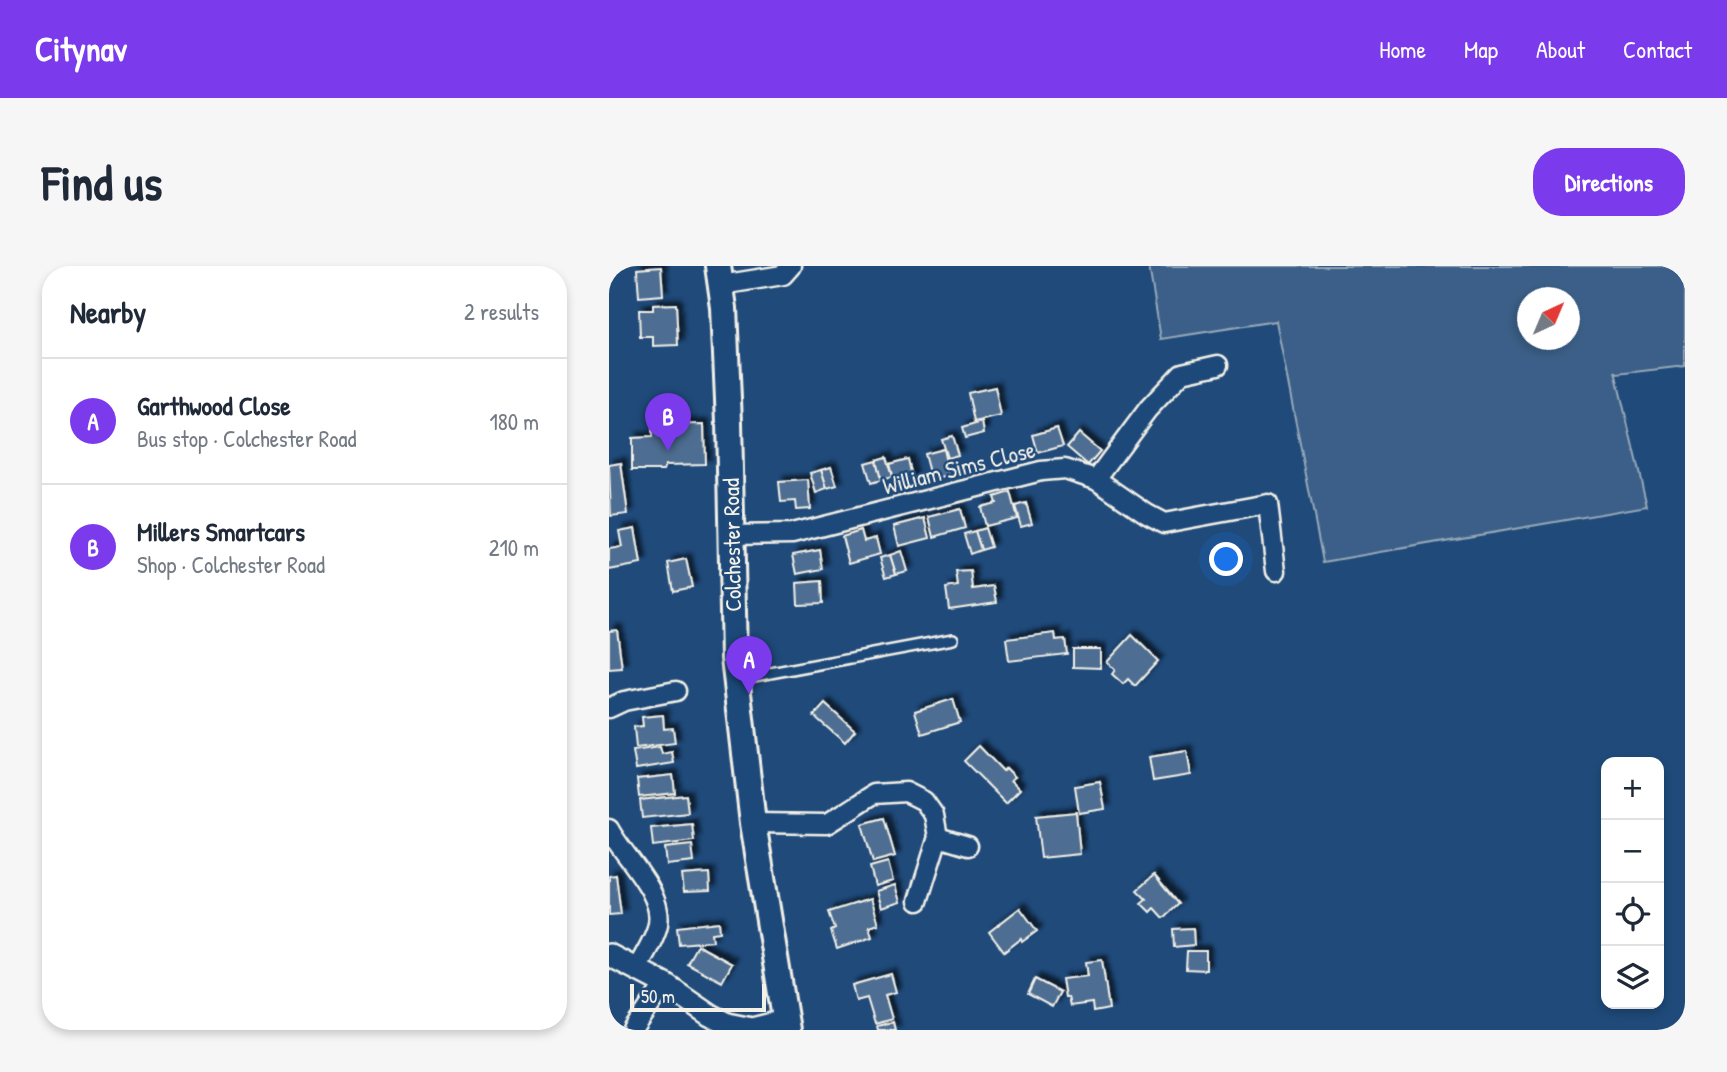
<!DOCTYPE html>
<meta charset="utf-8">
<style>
body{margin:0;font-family:"Patrick Hand",sans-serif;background:#f6f6f7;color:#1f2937}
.controls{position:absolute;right:21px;bottom:21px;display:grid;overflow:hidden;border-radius:14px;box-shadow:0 4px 10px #0003}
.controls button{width:63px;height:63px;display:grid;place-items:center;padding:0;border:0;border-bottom:2px solid #e0e1e3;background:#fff;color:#1f2937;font:35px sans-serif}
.compass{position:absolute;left:908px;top:21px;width:63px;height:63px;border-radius:50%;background:#fff;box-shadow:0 4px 10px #0003;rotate:44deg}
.scale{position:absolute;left:21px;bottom:18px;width:136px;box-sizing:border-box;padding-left:7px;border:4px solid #f4f1e8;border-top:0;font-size:19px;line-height:24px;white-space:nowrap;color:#f4f1e8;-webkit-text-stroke:5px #1f4a7a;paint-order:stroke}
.you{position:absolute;left:618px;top:294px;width:24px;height:24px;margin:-18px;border:5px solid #fff;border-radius:50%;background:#1a73e8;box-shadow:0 0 0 10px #1a73e833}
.badge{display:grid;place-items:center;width:46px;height:46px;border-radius:50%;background:#7c3aed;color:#fff;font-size:23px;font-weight:700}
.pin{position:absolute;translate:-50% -58px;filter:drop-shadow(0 2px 4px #0008)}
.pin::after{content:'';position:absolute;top:37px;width:24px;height:21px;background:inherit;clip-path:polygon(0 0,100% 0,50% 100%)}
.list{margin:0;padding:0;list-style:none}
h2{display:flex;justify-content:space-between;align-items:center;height:91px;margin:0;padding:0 28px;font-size:30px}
h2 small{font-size:23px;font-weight:400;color:#747a83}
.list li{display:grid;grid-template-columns:46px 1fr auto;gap:21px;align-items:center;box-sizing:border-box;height:126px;padding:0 28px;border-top:2px solid #e0e1e3}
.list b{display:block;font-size:26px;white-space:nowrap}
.list p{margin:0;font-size:23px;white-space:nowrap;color:#747a83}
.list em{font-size:23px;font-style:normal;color:#747a83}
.icon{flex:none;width:38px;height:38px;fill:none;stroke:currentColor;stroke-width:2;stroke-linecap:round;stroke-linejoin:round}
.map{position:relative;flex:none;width:1076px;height:764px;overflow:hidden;border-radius:28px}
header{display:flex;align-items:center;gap:42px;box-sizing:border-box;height:98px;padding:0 35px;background:#7c3aed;color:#fff}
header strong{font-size:33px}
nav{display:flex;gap:38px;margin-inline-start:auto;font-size:24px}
.intro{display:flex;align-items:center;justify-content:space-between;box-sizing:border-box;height:168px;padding:0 42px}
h1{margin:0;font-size:49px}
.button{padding:18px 32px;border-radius:28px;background:#7c3aed;color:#fff;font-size:24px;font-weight:700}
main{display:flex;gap:42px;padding:0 42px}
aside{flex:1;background:#fff;border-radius:28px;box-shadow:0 4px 10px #0003}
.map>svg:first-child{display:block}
</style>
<header>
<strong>Citynav</strong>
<nav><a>Home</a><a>Map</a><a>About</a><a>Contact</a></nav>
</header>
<div class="intro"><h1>Find us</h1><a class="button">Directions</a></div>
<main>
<aside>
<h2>Nearby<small>2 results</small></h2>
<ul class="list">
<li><span class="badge">A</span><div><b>Garthwood Close</b><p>Bus stop · Colchester Road</p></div><em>180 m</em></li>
<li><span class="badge">B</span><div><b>Millers Smartcars</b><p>Shop · Colchester Road</p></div><em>210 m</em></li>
</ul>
</aside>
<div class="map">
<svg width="1076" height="764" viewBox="0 0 1076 764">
<defs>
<filter id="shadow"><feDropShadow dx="5" dy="-5" stdDeviation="2" flood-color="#0009"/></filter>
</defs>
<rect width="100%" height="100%" fill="#1f4a7a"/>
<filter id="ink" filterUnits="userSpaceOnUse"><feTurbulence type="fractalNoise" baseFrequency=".0143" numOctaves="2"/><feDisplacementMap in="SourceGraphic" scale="14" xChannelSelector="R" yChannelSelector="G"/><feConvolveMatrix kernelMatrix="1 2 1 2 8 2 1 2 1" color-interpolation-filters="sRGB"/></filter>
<g filter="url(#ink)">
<!-- green -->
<path fill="#3a5f88" stroke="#97a8b8" stroke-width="2" fill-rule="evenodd" d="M540 0H1076V100L1008 108 1006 105 1038 240 714 296 667 55 552 73ZM918 32H960V74H918Z"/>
<!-- building -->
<g fill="#4d6e92" stroke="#f4f1e8" stroke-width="2" filter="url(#shadow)">
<path d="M52 1 54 29 30 31 28 3Z"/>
<path d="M67 38 69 79 44 80V71H31L30 44H44V39Z"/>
<path d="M386 121 392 150 365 156 359 127Z"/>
<path d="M373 156 375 167 356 172 353 162Z"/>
<path d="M95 158 96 198 57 199 55 204H23V172L43 171V159Z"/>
<path d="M448 162 454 180 429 187 424 169Z"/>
<path d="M470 167 491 185 479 199 458 181Z"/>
<path d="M343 170 349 189 338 192 332 173Z"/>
<path d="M334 183 340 210 322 214 315 188Z"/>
<path d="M277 191 283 211 272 214 267 194Z"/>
<path d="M299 193 305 220 287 224 280 198Z"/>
<path d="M267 194 272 214 262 217 256 197Z"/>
<path d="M12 197 19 248 2 250 0 199Z"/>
<path d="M222 201 228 220 218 223 212 204Z"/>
<path d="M212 204 218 223 207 227 201 207Z"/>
<path d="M199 214 201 243 187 244 186 235 172 236 170 216Z"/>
<path d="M401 226 408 252 376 260 371 241 387 237 385 231Z"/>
<path d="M417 237 423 257 412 260 406 240Z"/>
<path d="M351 243 356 262 325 271 320 251Z"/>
<path d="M316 252 321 272 290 280 285 260Z"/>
<path d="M26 262 32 298 0 304V283L13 281 10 265Z"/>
<path d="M376 262 382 281 372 284 366 265Z"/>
<path d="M252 264 255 275 267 272 271 288 240 297 233 270Z"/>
<path d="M366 265 372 284 361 288 355 268Z"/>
<path d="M211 284 214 303 188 308 184 289Z"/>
<path d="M292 285 298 305 287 308 281 289Z"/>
<path d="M281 289 287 308 277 311 271 292Z"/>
<path d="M77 293 83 321 64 325 59 297Z"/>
<path d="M362 305 364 323 385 320 388 336 340 343 337 322 349 320 347 306Z"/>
<path d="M213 315 214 337 189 338 188 317Z"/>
<path d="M8 364 13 402 0 403V365Z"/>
<path d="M446 367 447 374 456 373 458 388 400 395 397 373Z"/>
<path d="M523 369 549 395 526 420 519 413 514 418 503 408 506 404 498 396Z"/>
<path d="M464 383H492V402L464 401Z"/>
<path d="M344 433 351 456 313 468 306 445Z"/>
<path d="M216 438 246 465 236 477 205 450Z"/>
<path d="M54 449 55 463 64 462 66 477 27 482 25 461 34 460 33 451Z"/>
<path d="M370 480 394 505 397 502 406 511 402 514 411 523 397 537 355 495Z"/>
<path d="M51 481 53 488 63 486 65 497 27 503 24 485Z"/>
<path d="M578 485 582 509 544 515 540 491Z"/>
<path d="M64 509 66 527 30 531 28 513Z"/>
<path d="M491 516 496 543 470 547 466 520Z"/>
<path d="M77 529 79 547 33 552 31 534Z"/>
<path d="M467 546 471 588 432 592 427 550Z"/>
<path d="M275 552 286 590 264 596 253 558Z"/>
<path d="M83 558 85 575 44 580 42 562Z"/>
<path d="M83 579 85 596 58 599 56 582Z"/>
<path d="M279 596 284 615 266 620 261 601Z"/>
<path d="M100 607 101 625 75 626 73 609Z"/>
<path d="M7 609 12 648 0 649V610Z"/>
<path d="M545 609 569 638 554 652 545 642 541 646 532 637 537 633 528 624Z"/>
<path d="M286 619 291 636 272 642 267 625Z"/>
<path d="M261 633 269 658 260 661 263 671 228 683 222 665 226 663 220 646Z"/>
<path d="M411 642 428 665 413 676 412 673 395 686 380 666Z"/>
<path d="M110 656 111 666 103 667 104 675 70 678 68 661Z"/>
<path d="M584 662 585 679 565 681 564 663Z"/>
<path d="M88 679 123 698 113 716 78 697Z"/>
<path d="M578 685H597V704L577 703Z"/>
<path d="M493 694 500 743 484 746 483 737 461 740 459 731H456L453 713 479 710 477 696Z"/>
<path d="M282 708 287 726 276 729 283 753 266 758 258 732 247 735 243 719Z"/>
<path d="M426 713 451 726 443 741 419 728Z"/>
<path d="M284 756 286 764H269L268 760Z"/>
</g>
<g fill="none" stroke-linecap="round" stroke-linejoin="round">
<!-- service casing -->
<g stroke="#f4f1e8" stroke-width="14">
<path id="service" d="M129 413 344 373"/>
</g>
<!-- minor casing -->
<g stroke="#f4f1e8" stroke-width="23">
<g id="minor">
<path d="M112 19 174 9 182 0"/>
<path d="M487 213 539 143 573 107 609 99"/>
<path d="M123 269 183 268 432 205 456 203 487 213 538 248 555 257 659 238 667 305"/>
<path d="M0 442 15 435 67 425"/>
<path d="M144 557 218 558 265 528 297 526 315 535 325 549 329 571 309 635"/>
<path d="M0 563C14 590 55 627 49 658 46 673 35 689 28 702"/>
<path d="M329 571 359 580"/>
<path d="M24 764 56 718"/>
</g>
</g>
<!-- tertiary casing -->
<g stroke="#f4f1e8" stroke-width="26">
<path id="tertiary" d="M0 689 56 718 101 749 118 758 143 763 175 755"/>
</g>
<!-- secondary casing -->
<g stroke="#f4f1e8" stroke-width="30">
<path id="secondary" d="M109 0 115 42 120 156 125 392 144 557 178 764"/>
</g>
<!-- service -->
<use href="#service" stroke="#1f4a7a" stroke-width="9"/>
<!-- minor -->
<use href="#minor" stroke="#1f4a7a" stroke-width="18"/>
<!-- tertiary -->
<use href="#tertiary" stroke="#1f4a7a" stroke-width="21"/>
<!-- secondary -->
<use href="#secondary" stroke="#1f4a7a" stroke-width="24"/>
</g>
</g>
<g text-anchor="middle" stroke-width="5" stroke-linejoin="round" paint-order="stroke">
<!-- street labels -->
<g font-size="23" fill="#f4f1e8" stroke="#1f4a7a">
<text transform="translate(350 202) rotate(-14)" y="8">William Sims Close</text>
<text transform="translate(123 279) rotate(-91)" y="8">Colchester Road</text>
</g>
</g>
</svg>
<div class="controls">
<button>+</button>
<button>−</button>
<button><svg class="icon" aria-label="locate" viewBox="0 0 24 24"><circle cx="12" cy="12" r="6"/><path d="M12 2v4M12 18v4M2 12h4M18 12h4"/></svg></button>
<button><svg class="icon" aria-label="layers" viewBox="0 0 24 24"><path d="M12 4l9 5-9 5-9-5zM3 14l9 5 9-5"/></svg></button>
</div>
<svg class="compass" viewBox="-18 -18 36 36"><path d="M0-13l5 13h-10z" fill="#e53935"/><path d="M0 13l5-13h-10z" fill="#747a83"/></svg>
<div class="scale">50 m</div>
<div class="you"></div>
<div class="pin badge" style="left:140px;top:428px">A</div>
<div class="pin badge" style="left:59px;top:185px">B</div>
</div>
</main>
